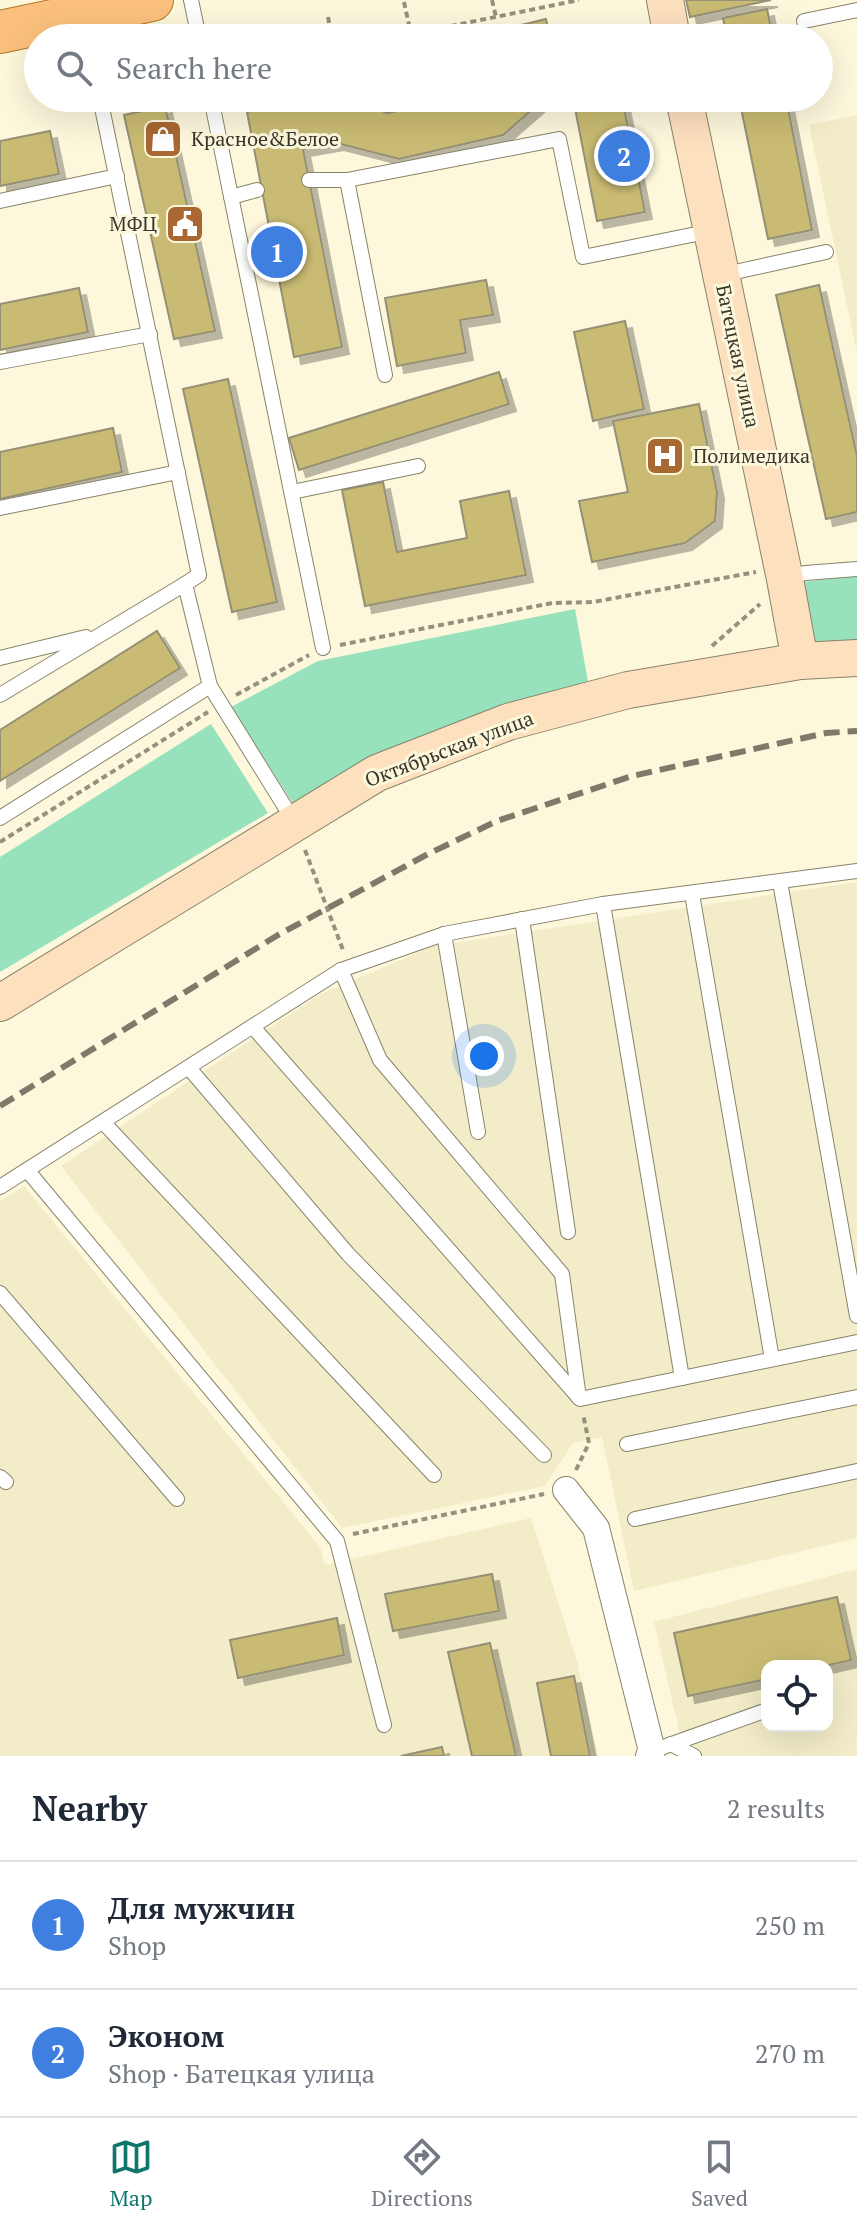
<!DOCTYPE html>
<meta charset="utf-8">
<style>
body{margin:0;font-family:"PT Serif",serif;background:#f2f2f3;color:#1f2937}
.controls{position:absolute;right:24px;bottom:24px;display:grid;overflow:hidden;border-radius:16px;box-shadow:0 8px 32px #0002}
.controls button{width:72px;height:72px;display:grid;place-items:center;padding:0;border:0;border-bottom:2px solid #e0e1e3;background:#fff;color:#1f2937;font:40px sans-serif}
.you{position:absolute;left:484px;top:1056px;width:28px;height:28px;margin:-20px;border:6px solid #fff;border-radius:50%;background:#1a73e8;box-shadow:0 0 0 12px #1a73e833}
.badge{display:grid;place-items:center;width:52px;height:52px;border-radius:50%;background:#0f766e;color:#fff;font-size:26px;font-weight:700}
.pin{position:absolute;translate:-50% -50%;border:4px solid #fff;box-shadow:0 2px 8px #0006}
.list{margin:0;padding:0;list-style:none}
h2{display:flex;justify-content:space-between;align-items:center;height:104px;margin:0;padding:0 32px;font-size:34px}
h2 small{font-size:26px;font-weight:400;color:#747a83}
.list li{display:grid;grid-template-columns:52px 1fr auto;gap:24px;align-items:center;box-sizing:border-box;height:128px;padding:0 32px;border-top:2px solid #e0e1e3}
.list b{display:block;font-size:30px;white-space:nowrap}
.list p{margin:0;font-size:26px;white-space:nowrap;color:#747a83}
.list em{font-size:26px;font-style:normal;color:#747a83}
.icon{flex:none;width:44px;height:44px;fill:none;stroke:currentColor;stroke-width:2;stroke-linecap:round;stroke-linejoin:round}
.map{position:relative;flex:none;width:857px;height:1756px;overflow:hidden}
.search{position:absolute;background:#fff;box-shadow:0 8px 32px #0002;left:24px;right:24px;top:24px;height:88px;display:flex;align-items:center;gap:20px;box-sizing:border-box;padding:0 28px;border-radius:44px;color:#747a83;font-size:30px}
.sheet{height:360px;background:#fff}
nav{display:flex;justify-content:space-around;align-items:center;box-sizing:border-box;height:112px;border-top:2px solid #e0e1e3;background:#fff;font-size:22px;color:#747a83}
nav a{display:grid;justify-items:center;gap:4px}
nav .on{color:#0f766e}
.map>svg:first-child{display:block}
</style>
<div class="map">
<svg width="857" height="1756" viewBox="0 0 857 1756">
<defs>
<filter id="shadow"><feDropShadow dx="7" dy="7" stdDeviation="0" flood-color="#0004"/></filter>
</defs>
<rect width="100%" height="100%" fill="#fdf8dc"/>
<!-- built -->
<g fill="#f2ecc8" fill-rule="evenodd">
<path d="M857 115V353L809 125Z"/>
<path d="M857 882V1538L634 1591 602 1437 573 1443 545 1486 342 1528 61 1166 319 995 433 946Z"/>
<path d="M24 1186 320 1547 325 1565 531 1518 577 1661 598 1756H0V1201Z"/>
<path d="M857 1569V1756H685L654 1622ZM767 1666H827V1726H767Z"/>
</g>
<!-- green -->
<g fill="#97e2bc">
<path d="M857 576V649L806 653 791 583Z"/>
<path d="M575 609 589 687 294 805 231 707 318 661Z"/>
<path d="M211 724 268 813 0 972V857Z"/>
</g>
<!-- building -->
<g fill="#c9bb73" stroke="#959076" stroke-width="2" filter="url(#shadow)">
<path d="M686 0H771L690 17Z"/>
<path d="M767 9 773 38H727L723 18Z"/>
<path d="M546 19 550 38H483L488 33Z"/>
<path d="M309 98H343L388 113 453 98H557L542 101 503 135 399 159 337 143 303 149 342 347 294 357 247 112Z"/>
<path d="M343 98H453L388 113Z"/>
<path d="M573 98H622L645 212 597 221Z"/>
<path d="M739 98H786L812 230 768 239Z"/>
<path d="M165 106 215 331 174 339 124 115Z"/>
<path d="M50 131 59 174 0 186V141Z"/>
<path d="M486 280 493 315 460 320 466 353 397 366 385 298Z"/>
<path d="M819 285 857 456V512L826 519 776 295Z"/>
<path d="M79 288 88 332 0 350V304Z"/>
<path d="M625 321 644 409 593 421 574 332Z"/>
<path d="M499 372 509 404 299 470 289 438Z"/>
<path d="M228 379 277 602 232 612 183 389Z"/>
<path d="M699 404 717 492 715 521 685 543 592 562 579 501 628 492 613 421Z"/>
<path d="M113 428 122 472 0 499V452Z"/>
<path d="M383 482 397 552 467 538 460 501 509 491 526 575 365 606 342 490Z"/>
<path d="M157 631 180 668 0 781V730Z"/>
<path d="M492 1574 499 1611 393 1631 385 1594Z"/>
<path d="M837 1597 851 1660 825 1666H767V1679L688 1696 674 1633Z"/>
<path d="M337 1618 344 1655 238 1678 230 1640Z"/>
<path d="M490 1643 516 1756H472L448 1652Z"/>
<path d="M574 1676 590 1756H551L537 1683Z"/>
<path d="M442 1747 444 1756H401Z"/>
</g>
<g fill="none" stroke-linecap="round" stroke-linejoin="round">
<!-- lane casing -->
<g stroke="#88836a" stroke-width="16">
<g id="lane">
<path d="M191 0 199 38"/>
<path d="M804 21 857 10"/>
<path d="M100 98 199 575 185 584 210 686 295 823"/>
<path d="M211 98 323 648"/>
<path d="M309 180H347"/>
<path d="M231 197 257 190"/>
<path d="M0 201 117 176"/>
<path d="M721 275 826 252"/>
<path d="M0 362 150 334"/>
<path d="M385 375 347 180 559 139 583 257 711 231"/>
<path d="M292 492 418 466"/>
<path d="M0 508 178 472"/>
<path d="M785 578 805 573 857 569"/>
<path d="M0 658 86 637"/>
<path d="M0 695 185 584"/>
<path d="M0 818 210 686"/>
<path d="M780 882 857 1316"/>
<path d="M692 894 772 1359"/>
<path d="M603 904 682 1378"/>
<path d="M522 919 568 1232"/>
<path d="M444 934 478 1132"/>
<path d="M341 970 380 1060 562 1274 579 1398"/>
<path d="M253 1027 580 1399 857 1342"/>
<path d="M189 1068 348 1254 544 1455"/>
<path d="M103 1122 434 1475"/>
<path d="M27 1170 337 1541 384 1725"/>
<path d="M0 1187 341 970 444 934 603 904 857 871"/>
<path d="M0 1293 177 1499"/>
<path d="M627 1444 857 1397"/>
<path d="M0 1477 6 1482"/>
<path d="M635 1519 857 1471"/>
<path d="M671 1744 694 1756"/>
<path d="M652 1751 767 1710"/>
</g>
</g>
<!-- street casing -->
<g stroke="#88836a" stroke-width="28">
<path id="street" d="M566 1490 596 1528 652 1751 649 1756"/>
</g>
<!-- secondary casing -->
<g stroke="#88836a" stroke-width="38">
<g id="secondary">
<path d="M665 0 672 38"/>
<path d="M684 98 785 579 800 661"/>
<path d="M0 1003 377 773 508 722 628 690 800 661 857 658"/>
</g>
</g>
<!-- primary casing -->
<g stroke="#b57428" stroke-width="44">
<path id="primary" d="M0 32 152 0"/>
</g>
<!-- path -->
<g stroke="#94917e" stroke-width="4" stroke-dasharray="6 4" stroke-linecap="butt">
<path d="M492 0 496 17"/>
<path d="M404 2 411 34"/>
<path d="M328 17 332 38"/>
<path d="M392 38 579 0"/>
<path d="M340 645 552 603 593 602 756 572"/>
<path d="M712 646 760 604"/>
<path d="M236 695 309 655"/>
<path d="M0 842 208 712"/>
<path d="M305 850 343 950"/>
<path d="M576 1470 589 1443 583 1414"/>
<path d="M353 1534 544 1494"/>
</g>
<!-- lane -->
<use href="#lane" stroke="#fff" stroke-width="14"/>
<!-- street -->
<use href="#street" stroke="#fff" stroke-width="26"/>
<!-- secondary -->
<use href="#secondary" stroke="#fde0be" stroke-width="36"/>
<!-- primary -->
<use href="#primary" stroke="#fbc07d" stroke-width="42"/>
<!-- rail -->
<path stroke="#7d7a69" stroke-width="6" stroke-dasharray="16 8" stroke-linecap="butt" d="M0 1106 278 935 428 854 497 821 632 776 826 733 857 731"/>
</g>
<!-- icons -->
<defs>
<g id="shop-square" transform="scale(2)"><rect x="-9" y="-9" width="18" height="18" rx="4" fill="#a96732" stroke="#fdf8dc"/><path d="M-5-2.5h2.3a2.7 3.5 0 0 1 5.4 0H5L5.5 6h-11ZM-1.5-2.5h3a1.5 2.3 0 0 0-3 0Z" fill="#fff"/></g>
<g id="civic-square" transform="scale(2)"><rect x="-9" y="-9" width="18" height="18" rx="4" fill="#a96732" stroke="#fdf8dc"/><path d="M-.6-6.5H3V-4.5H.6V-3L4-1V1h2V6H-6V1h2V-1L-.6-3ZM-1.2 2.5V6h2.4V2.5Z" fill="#fff"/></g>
<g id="hospital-square" transform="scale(2)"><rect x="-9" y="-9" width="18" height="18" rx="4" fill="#a96732" stroke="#fdf8dc"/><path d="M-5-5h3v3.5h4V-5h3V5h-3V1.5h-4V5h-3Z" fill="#fff"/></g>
</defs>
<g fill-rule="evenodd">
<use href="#shop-square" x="163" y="139"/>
<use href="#civic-square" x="185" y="224"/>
<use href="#hospital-square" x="665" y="456"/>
</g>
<g text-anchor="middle" stroke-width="6" stroke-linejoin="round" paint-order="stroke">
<!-- poi labels -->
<g font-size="20" fill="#38362b" stroke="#fdf8dc" text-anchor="start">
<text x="191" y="146">Красное&amp;Белое</text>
<text x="157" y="231" text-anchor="end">МФЦ</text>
<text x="693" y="463">Полимедика</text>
</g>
<!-- street labels -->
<g font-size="20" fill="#38362b" stroke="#fdf8dc">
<text transform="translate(738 356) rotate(78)" y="7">Батецкая улица</text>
<text transform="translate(449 749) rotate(-21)" y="7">Октябрьская улица</text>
</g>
</g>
</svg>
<div class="controls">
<button><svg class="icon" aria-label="locate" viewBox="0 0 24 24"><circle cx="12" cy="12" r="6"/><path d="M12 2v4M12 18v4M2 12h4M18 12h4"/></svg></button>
</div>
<div class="you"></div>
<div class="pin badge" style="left:277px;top:252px;background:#3f7fe0">1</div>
<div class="pin badge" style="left:624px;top:156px;background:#3f7fe0">2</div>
<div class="search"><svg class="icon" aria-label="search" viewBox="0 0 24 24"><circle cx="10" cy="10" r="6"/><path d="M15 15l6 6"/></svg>Search here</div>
</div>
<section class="sheet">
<h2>Nearby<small>2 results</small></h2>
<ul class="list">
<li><span class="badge" style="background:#3f7fe0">1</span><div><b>Для мужчин</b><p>Shop</p></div><em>250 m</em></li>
<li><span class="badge" style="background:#3f7fe0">2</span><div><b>Эконом</b><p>Shop · Батецкая улица</p></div><em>270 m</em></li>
</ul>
</section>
<nav>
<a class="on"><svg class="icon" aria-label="map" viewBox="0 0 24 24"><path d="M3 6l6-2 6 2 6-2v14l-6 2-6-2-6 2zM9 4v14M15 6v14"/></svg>Map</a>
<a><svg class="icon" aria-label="directions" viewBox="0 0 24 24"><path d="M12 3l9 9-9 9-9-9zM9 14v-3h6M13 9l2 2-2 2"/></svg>Directions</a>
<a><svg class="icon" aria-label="saved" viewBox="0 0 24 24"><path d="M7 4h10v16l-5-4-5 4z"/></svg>Saved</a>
</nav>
